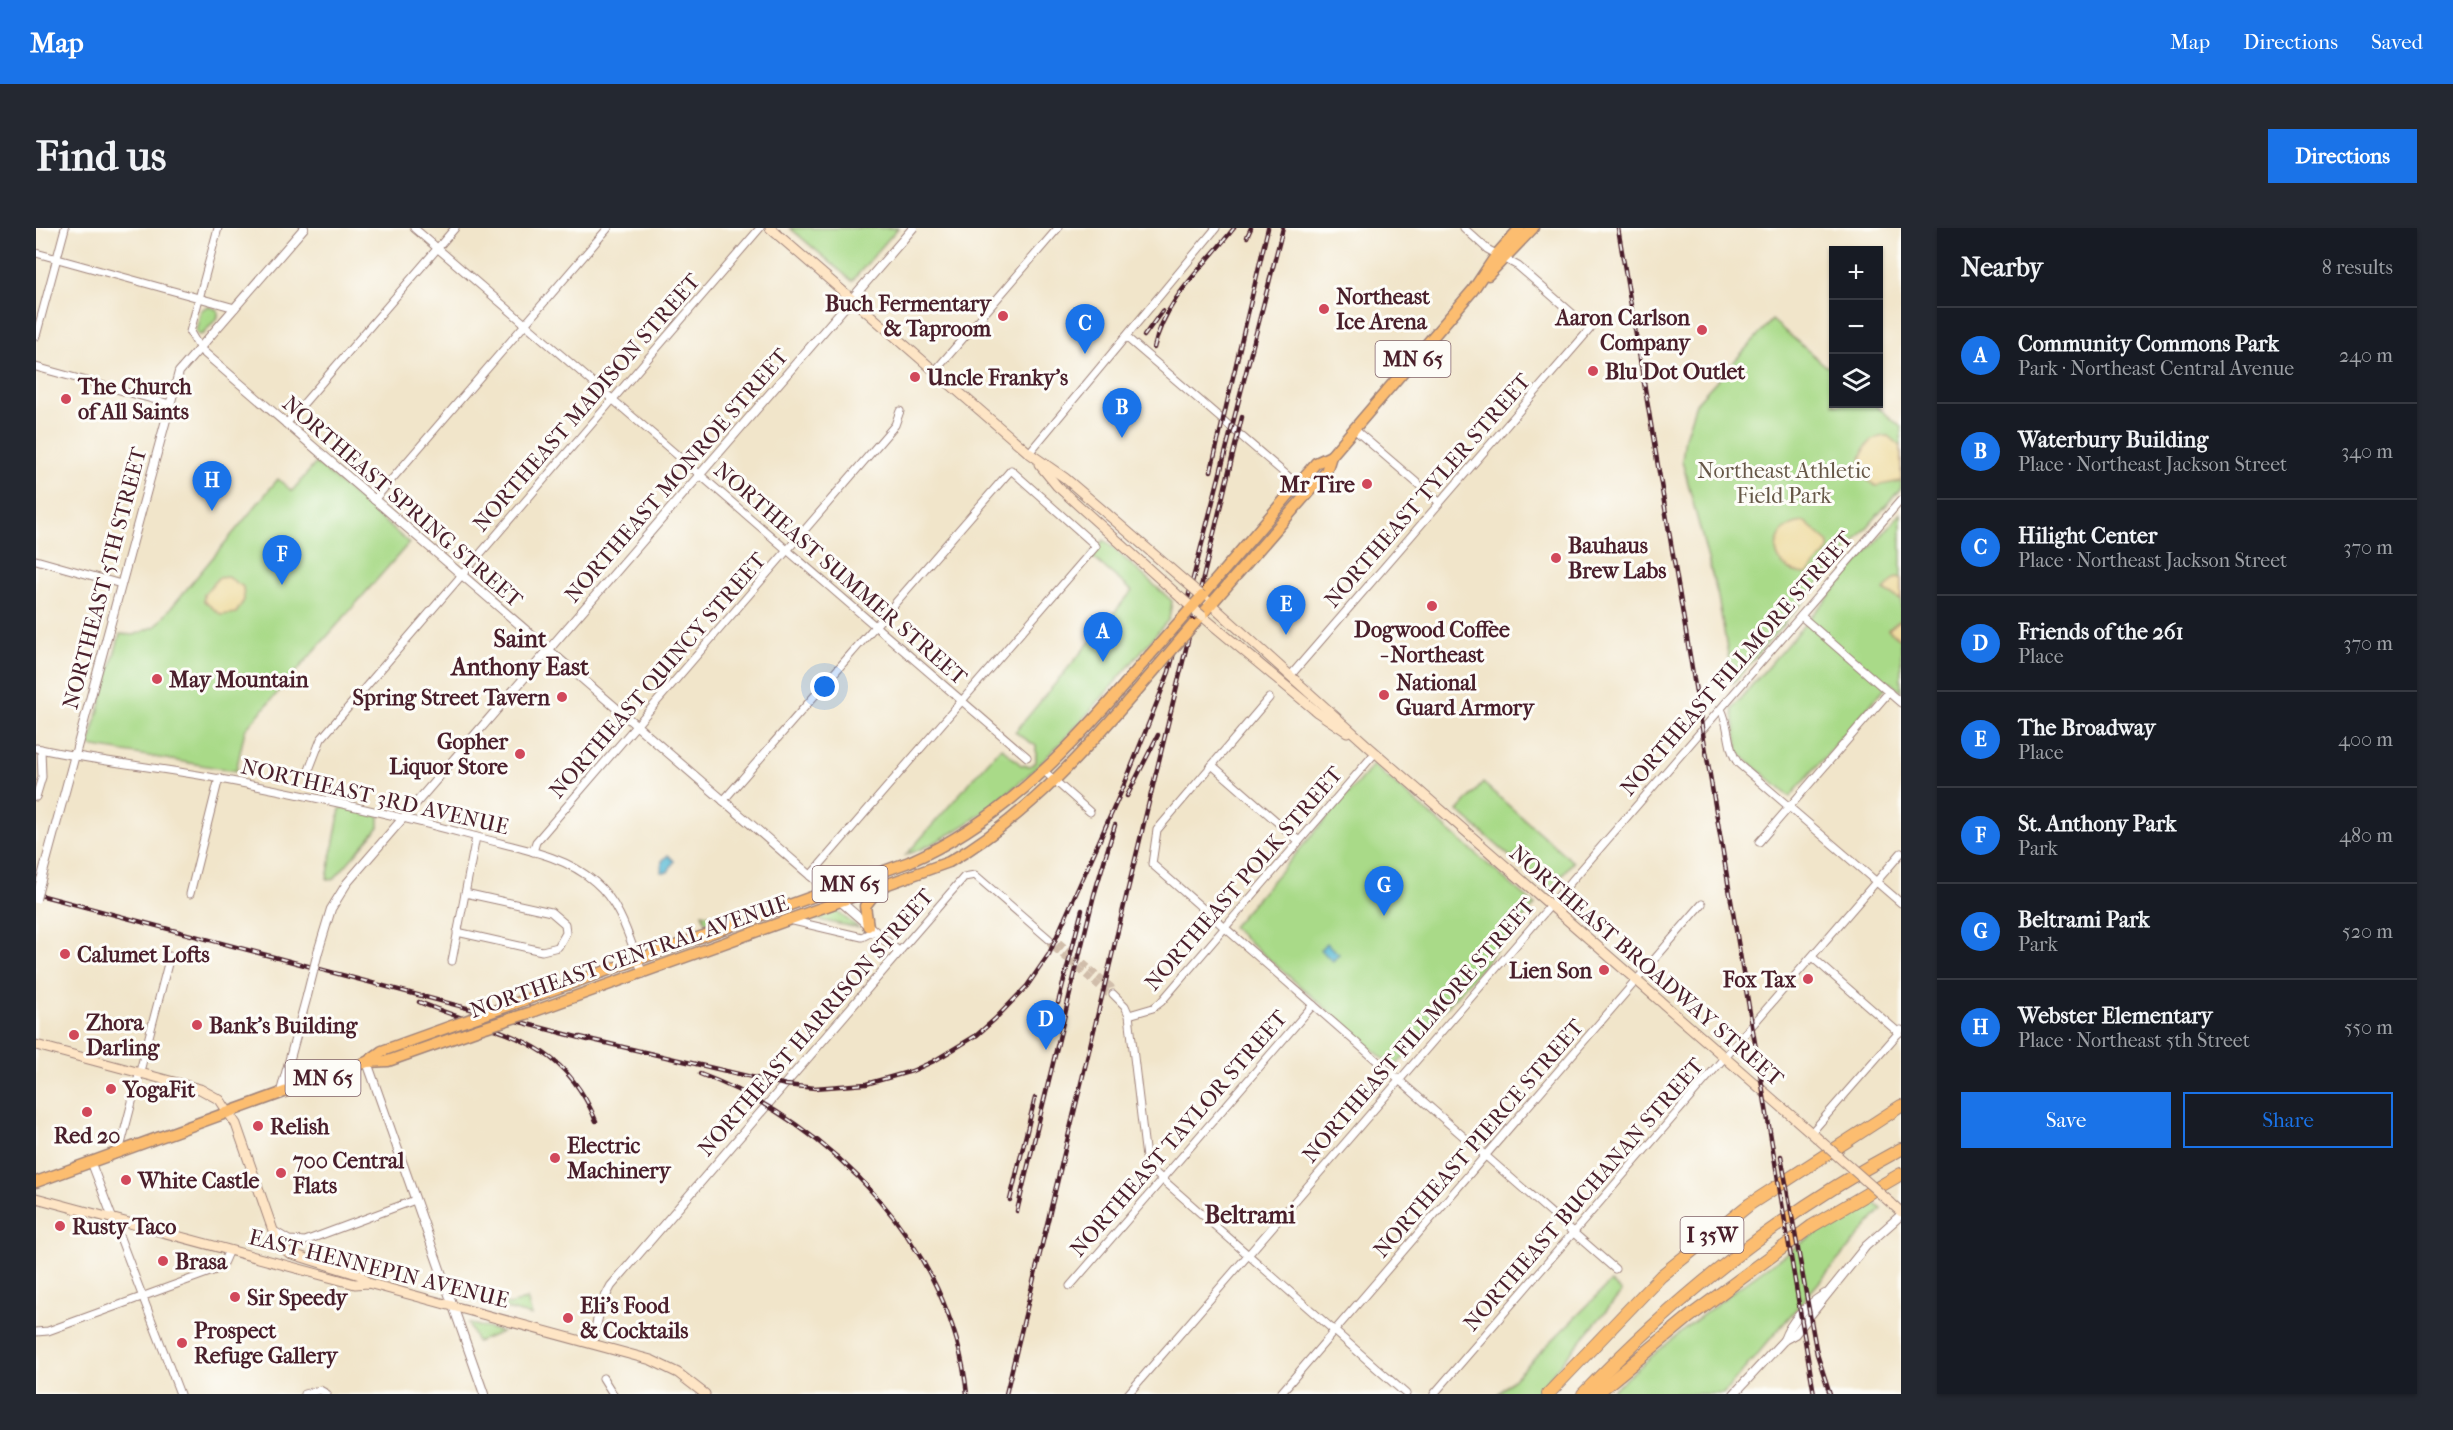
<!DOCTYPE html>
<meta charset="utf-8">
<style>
body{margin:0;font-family:"IM FELL French Canon",serif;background:#242831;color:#f1f3f6}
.controls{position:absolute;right:18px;top:18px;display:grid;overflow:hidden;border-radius:0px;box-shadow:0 2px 4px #0004}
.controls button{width:54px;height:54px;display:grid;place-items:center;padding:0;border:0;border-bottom:2px solid #363941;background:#171b24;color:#f1f3f6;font:30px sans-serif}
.you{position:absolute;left:789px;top:459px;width:21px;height:21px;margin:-15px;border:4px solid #fff;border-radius:50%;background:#1a73e8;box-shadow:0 0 0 9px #1a73e833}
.badge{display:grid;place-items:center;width:39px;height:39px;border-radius:50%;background:#1a73e8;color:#fff;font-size:20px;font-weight:700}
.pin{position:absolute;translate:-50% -50px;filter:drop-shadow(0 2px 3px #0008)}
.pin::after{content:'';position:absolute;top:32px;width:21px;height:18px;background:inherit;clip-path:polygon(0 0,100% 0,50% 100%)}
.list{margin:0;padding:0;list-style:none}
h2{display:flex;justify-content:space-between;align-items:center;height:78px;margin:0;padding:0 24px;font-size:26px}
h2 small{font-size:20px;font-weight:400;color:#9ea1a6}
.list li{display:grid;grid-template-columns:39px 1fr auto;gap:18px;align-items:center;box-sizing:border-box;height:96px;padding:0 24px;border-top:2px solid #363941}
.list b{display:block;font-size:22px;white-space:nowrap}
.list p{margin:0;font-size:20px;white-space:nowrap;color:#9ea1a6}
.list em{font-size:20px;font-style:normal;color:#9ea1a6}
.actions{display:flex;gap:12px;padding:18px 24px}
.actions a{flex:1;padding:14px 0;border:2px solid #1a73e8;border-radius:0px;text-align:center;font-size:21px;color:#1a73e8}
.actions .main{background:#1a73e8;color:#fff}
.icon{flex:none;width:33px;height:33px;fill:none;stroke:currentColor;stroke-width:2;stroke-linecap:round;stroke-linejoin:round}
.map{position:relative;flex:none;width:1865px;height:1166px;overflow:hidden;border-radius:0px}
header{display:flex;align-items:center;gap:36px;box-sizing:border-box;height:84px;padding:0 30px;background:#1a73e8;color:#fff}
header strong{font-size:28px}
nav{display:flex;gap:33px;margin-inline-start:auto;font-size:21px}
.intro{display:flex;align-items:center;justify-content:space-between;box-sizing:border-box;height:144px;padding:0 36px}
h1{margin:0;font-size:42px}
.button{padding:15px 27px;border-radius:0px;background:#1a73e8;color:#fff;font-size:21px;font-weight:700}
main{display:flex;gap:36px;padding:0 36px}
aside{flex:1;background:#171b24;border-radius:0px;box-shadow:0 2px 4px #0004}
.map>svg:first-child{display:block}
</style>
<header>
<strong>Map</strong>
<nav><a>Map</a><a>Directions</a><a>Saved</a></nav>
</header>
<div class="intro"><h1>Find us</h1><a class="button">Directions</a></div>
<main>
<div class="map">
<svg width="1865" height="1166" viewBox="0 0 1865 1166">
<rect width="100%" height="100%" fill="#fdfcf7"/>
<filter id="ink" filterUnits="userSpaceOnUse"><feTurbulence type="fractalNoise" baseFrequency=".0167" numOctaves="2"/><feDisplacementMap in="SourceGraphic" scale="12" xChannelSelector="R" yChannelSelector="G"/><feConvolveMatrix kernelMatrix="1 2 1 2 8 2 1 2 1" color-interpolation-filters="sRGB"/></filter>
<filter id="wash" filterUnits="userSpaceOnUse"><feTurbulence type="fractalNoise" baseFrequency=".008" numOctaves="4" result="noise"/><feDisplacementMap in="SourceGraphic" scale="24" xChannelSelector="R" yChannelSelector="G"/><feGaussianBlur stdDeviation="1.35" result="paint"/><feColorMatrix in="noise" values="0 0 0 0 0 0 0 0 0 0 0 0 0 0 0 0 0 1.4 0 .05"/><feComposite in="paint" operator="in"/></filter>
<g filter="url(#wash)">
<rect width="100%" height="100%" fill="#f1e5ca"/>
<!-- green -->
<g fill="#a9da88" stroke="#7a7c5a" stroke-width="1.5">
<path d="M754 0H862L816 53Z"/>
<path d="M172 78 182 82V89L167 106 163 107 160 103 165 82Z"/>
<path d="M1736 92 1790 138 1797 140 1798 176H1838L1865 199V260L1697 455 1682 369 1646 233 1649 209 1660 175Z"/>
<path d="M280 235 373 315 209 502 200 543 53 518 84 406 98 407 120 398 242 251 256 263Z"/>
<path d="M1865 285V464L1854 454 1754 569 1703 525 1696 480Z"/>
<path d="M1068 312 1136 373 1133 391C1062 473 974 590 870 627L965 519 985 537 994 538 1000 534V518L979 504 1096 363 1054 327Z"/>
<path d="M1337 537 1499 677 1358 840 1196 699Z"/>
<path d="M1447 555 1537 634 1514 660 1511 661 1422 583Z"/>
<path d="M308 579 343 588V599L297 652 291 651 304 581Z"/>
<path d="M800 683 823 700 777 691Z"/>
<path d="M666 685 692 691 671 699Z"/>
<path d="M1834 971 1846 981 1687 1166H1572C1654 1093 1740 1028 1834 971Z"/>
<path d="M1575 1054 1586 1064 1499 1166H1462Z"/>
<path d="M425 1064 474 1077 491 1071 496 1088 426 1069Z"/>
<path d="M432 1095 466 1104 441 1114Z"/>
</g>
<!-- sand -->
<g fill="#eeda9e" stroke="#9c7c64" stroke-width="1.5">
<path d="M1852 208 1865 219V253L1840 258 1827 249C1820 230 1830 208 1852 208Z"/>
<path d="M1769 294 1793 315V322L1771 346C1755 345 1743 339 1740 322 1741 304 1752 295 1769 294Z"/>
<path d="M192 349 207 359 208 372 200 385 185 387 168 373V366L182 350Z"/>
<path d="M1860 350 1865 351V372L1848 362Z"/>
<path d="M1865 391V411H1863L1852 402Z"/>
</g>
<!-- water -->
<g fill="#57b9d5" stroke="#506c80" stroke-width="1.5">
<path d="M632 627 638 633 632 644H625L626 633Z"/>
<path d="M1290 715 1303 726 1297 733 1284 722Z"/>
</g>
</g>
<g filter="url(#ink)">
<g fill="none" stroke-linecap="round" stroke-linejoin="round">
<!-- minor-tunnel -->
<g stroke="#d0bdaa" stroke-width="7" stroke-dasharray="7 3.5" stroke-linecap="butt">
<path d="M1013 711 1015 717 1071 765 1077 766"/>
<path d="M1013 711 1021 713 1075 759 1077 766"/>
</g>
<!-- minor casing -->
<g stroke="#9e827a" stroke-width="9">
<g id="minor">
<path d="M378 0 991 529"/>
<path d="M0 25 199 80"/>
<path d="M0 108 29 0"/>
<path d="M1090 109 1261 256"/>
<path d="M164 121 154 104 182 0"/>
<path d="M0 139 134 176"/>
<path d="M899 143 1022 0"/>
<path d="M250 196 419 0"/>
<path d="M1318 201 1403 274"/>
<path d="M993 225 1180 0"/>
<path d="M338 272 572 0"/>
<path d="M0 332 85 356"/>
<path d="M1765 388 1865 475"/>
<path d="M1255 447 1554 101 1482 38 1451 21 1428 0"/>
<path d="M1233 470 1121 602 1116 636 1579 1041"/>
<path d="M1685 481C1694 498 1691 521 1702 535L1865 675"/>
<path d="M0 520C61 534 123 539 184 551 270 567 356 586 441 609 480 620 527 626 559 654 586 677 594 714 607 746"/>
<path d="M1176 537 1263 613"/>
<path d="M273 542 285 511 724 0"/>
<path d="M1008 543 1054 584"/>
<path d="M0 569 6 549 5 521"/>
<path d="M687 573 975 242 1060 318 774 648"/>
<path d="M1723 614 1853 464"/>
<path d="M497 624 500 614 859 197 864 183"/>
<path d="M154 666 183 550"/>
<path d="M753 692 826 709 838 703"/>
<path d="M421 704 506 723 522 719 530 705 529 696 515 684 429 665"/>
<path d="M863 724 928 649 939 647 1013 711"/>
<path d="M1776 729 1863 805"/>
<path d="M416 733 440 609"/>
<path d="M1077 766 1089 778 1093 787 1110 930 1118 944 1370 1166"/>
<path d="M1093 787 1117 780 1125 774 1339 525"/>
<path d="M1775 905 1865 802"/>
<path d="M83 924 134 728"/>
<path d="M55 934 144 1166"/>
<path d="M240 1004 253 1012 269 1013 379 972"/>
<path d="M1034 1058 1277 777"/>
<path d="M0 1104 12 1103 185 1040 193 1022"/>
<path d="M567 1150 577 1166"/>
<path d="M268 1166 284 1162 291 1166"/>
<path d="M1092 1166 1865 272"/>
<path d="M1244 1166 1666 676"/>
<path d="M1398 1166 1865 625"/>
</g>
</g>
<!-- tertiary casing -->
<g stroke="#9e827a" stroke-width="10">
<g id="tertiary">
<path d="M164 121 863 724 575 1058 565 1077 556 1115"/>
<path d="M5 652 143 144 268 0"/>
<path d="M282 724 295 681 311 655 877 0"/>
<path d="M331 834 448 1166"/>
<path d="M244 867 271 768"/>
<path d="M1748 1112C1755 1093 1771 1077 1789 1066"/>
<path d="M1698 1166 1748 1112 1759 1106 1830 1018 1865 987"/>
</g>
</g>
<!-- secondary casing -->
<g stroke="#9e827a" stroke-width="11">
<g id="secondary">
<path d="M734 0 993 225 1029 250 1070 285"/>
<path d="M1003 236 1021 258 1145 370"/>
<path d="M1166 368 1333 519 1780 909"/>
<path d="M1166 388 1281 484 1311 504"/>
<path d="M0 817 164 861 184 872 200 896 241 1014 253 1025 324 1047 332 1055"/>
<path d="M0 970 319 1056 332 1055 615 1132 642 1145 669 1166"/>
<path d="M1855 975 1865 984"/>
</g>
</g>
<!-- primary casing -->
<g stroke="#9e827a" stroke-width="13">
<g id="primary">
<path d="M1452 47 1497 0"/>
<path d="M1166 368 1280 235 1295 228"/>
<path d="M1157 397 1290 244 1295 228 1437 62 1461 26 1484 0"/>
<path d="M832 698 829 678 840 664"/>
<path d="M475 777 873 634C974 590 1044 509 1114 427"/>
<path d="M499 783 913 634C997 586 1061 509 1124 436"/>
<path d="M331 834 346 823 421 796"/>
<path d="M0 954 331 834 352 833 440 802"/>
</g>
</g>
<!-- motorway casing -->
<g stroke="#9e827a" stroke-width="14">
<g id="motorway">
<path d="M1512 1166 1625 1048 1714 976 1865 878"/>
<path d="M1547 1166C1643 1067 1743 986 1865 921"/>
<path d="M1560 1166 1653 1089 1776 998 1865 946"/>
</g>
</g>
<!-- minor -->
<use href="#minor" stroke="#fff" stroke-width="7"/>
<!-- tertiary -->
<use href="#tertiary" stroke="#fff" stroke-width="8"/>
<!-- secondary -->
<use href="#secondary" stroke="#fee5c5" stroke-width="9"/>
<!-- primary -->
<use href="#primary" stroke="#fcbd6f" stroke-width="10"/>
<!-- motorway -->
<use href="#motorway" stroke="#fcbd6f" stroke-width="12"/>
<!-- rail casing -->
<g stroke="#4a1f2b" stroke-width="4.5">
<g id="rail">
<path d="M1582 0 1778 1166"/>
<path d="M1211 9 1215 0"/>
<path d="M1108 108 1126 83"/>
<path d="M1118 120C1129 70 1168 39 1198 0"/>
<path d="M1175 243 1232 0"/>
<path d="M1091 568 1122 507"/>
<path d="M0 666 552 812"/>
<path d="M383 774C459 806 525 806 560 893"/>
<path d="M1022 775 1046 682"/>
<path d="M544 809 750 857 779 860 830 856 876 843 898 833 941 807 959 791 991 758 1013 726 1089 555 1133 444 1247 0"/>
<path d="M664 846C796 895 916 1020 931 1166"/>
<path d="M1745 928 1781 1126 1794 1166"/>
<path d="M974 972 999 870"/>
<path d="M981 983 1058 667 1079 597"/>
<path d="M970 1166 1206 189"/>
</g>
</g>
<!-- rail -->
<use href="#rail" stroke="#fdfcf7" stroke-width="2" stroke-dasharray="7" stroke-linecap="butt"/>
<!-- tertiary-bridge casing -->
<g stroke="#9e827a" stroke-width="10" stroke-linecap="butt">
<g id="tertiary-bridge">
<path d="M0 671 5 652"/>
<path d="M271 768 282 724"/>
</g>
</g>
<!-- secondary-bridge casing -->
<g stroke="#9e827a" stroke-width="11" stroke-linecap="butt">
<g id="secondary-bridge">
<path d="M1070 285 1166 368"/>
<path d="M1145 370 1166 388"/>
<path d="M1780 909 1855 975"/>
</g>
</g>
<!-- primary-bridge casing -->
<g stroke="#9e827a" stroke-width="13" stroke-linecap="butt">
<g id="primary-bridge">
<path d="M1114 427 1166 368"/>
<path d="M1124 436 1157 397"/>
<path d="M421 796 475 777"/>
<path d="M440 802 499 783"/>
</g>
</g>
<!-- tertiary-bridge -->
<use href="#tertiary-bridge" stroke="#fff" stroke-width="8"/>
<!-- secondary-bridge -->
<use href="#secondary-bridge" stroke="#fee5c5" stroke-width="9"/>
<!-- primary-bridge -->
<use href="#primary-bridge" stroke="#fcbd6f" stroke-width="10"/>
</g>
</g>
<!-- markers -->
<g fill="#d1495b" stroke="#fdfcf7" stroke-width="2">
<circle cx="1288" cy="81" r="6"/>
<circle cx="967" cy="88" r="6"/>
<circle cx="1666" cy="102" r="6"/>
<circle cx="1557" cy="143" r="6"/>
<circle cx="879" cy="149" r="6"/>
<circle cx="30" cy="171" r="6"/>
<circle cx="1331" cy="256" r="6"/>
<circle cx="1520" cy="330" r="6"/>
<circle cx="1396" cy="378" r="6"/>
<circle cx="121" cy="451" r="6"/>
<circle cx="1348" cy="467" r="6"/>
<circle cx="526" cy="469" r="6"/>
<circle cx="484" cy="526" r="6"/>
<circle cx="29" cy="726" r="6"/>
<circle cx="1568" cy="742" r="6"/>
<circle cx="1772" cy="751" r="6"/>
<circle cx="161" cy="797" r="6"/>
<circle cx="38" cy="807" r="6"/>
<circle cx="75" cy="861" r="6"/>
<circle cx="51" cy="884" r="6"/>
<circle cx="222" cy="898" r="6"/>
<circle cx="519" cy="930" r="6"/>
<circle cx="245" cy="945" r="6"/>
<circle cx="90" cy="952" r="6"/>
<circle cx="24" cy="998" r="6"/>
<circle cx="127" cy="1033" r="6"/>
<circle cx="199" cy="1069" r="6"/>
<circle cx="532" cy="1090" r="6"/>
<circle cx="146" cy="1115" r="6"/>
</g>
<g text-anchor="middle" stroke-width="6" stroke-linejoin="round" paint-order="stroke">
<!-- shield labels -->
<g fill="#fdfcf7" stroke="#806168" stroke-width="1.5">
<rect x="1339.5" y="113" width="75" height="36" rx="4.5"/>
<rect x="776.5" y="638" width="75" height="36" rx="4.5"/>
<rect x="249.5" y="832" width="75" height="36" rx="4.5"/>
<rect x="1644.5" y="989" width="63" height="36" rx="4.5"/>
</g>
<g font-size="21" font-weight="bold" fill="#4a1f2b">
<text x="1377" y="138">MN 65</text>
<text x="814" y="663">MN 65</text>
<text x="287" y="857">MN 65</text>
<text x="1676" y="1014">I 35W</text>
</g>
<!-- poi labels -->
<g font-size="22" font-weight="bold" fill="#4a1f2b" stroke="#fdfcf7" text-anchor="start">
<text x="1300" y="76">Northeast<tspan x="1300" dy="25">Ice Arena</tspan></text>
<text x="955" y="83" text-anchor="end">Buch Fermentary<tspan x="955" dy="25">&amp; Taproom</tspan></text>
<text x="1654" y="97" text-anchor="end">Aaron Carlson<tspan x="1654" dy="25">Company</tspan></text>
<text x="1569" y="151">Blu Dot Outlet</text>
<text x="891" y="157">Uncle Franky's</text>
<text x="42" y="166">The Church<tspan x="42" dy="25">of All Saints</tspan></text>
<text x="1319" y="264" text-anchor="end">Mr Tire</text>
<text x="1532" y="325">Bauhaus<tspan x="1532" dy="25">Brew Labs</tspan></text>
<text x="1396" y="409" text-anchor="middle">Dogwood Coffee<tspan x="1396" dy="25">- Northeast</tspan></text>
<text x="133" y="459">May Mountain</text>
<text x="1360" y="462">National<tspan x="1360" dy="25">Guard Armory</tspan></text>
<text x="514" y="477" text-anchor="end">Spring Street Tavern</text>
<text x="472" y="521" text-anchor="end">Gopher<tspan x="472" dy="25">Liquor Store</tspan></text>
<text x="41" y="734">Calumet Lofts</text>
<text x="1556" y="750" text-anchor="end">Lien Son</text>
<text x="1760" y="759" text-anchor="end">Fox Tax</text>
<text x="50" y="802">Zhora<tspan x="50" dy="25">Darling</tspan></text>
<text x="173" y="805">Bank's Building</text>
<text x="87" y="869">YogaFit</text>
<text x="234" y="906">Relish</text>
<text x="51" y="915" text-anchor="middle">Red 20</text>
<text x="531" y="925">Electric<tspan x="531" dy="25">Machinery</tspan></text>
<text x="257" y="940">700 Central<tspan x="257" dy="25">Flats</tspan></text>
<text x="102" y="960">White Castle</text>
<text x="36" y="1006">Rusty Taco</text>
<text x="139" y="1041">Brasa</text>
<text x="211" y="1077">Sir Speedy</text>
<text x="544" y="1085">Eli's Food<tspan x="544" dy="25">&amp; Cocktails</tspan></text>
<text x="158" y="1110">Prospect<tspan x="158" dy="25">Refuge Gallery</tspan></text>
</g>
<!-- street labels -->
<g font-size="22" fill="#4a1f2b" stroke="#fdfcf7">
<text transform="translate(550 174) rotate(-49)" y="8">NORTHEAST MADISON STREET</text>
<text transform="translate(640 247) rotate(-49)" y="8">NORTHEAST MONROE STREET</text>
<text transform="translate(1391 262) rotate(-49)" y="8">NORTHEAST TYLER STREET</text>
<text transform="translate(367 273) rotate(41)" y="8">NORTHEAST SPRING STREET</text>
<text transform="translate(805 345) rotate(41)" y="8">NORTHEAST SUMMER STREET</text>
<text transform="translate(68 350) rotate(-75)" y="8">NORTHEAST 5TH STREET</text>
<text transform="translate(1700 435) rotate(-49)" y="8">NORTHEAST FILLMORE STREET</text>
<text transform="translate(621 447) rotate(-49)" y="8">NORTHEAST QUINCY STREET</text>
<text transform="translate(339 568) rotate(13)" y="8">NORTHEAST 3RD AVENUE</text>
<text transform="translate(1207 650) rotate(-49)" y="8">NORTHEAST POLK STREET</text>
<text transform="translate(593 728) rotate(-19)" y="8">NORTHEAST CENTRAL AVENUE</text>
<text transform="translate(1611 737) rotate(41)" y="8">NORTHEAST BROADWAY STREET</text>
<text transform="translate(779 794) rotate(-49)" y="8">NORTHEAST HARRISON STREET</text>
<text transform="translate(1382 802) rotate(-49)" y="8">NORTHEAST FILLMORE STREET</text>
<text transform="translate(1142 905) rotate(-49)" y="8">NORTHEAST TAYLOR STREET</text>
<text transform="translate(1442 910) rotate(-49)" y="8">NORTHEAST PIERCE STREET</text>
<text transform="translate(1547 966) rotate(-49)" y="8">NORTHEAST BUCHANAN STREET</text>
<text transform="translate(343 1040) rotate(14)" y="8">EAST HENNEPIN AVENUE</text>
</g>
<!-- park labels -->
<g font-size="22" fill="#665747" stroke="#fdfcf7">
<text x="1748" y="250">Northeast Athletic<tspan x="1748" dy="25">Field Park</tspan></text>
</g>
<!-- neighbourhood labels -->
<g font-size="24" font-weight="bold" fill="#4a1f2b" stroke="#fdfcf7">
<text x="484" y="419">Saint<tspan x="484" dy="28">Anthony East</tspan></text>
<text x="1214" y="995">Beltrami</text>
</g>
</g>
</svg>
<div class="controls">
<button>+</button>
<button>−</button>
<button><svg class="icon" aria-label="layers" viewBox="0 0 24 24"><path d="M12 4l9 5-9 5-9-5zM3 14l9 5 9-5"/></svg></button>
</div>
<div class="you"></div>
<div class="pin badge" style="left:1067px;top:434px">A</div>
<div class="pin badge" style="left:1086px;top:210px">B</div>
<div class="pin badge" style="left:1049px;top:126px">C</div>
<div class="pin badge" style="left:1010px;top:822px">D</div>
<div class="pin badge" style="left:1250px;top:407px">E</div>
<div class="pin badge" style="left:246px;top:357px">F</div>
<div class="pin badge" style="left:1348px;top:688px">G</div>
<div class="pin badge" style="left:176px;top:283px">H</div>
</div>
<aside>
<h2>Nearby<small>8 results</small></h2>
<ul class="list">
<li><span class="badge">A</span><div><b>Community Commons Park</b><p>Park · Northeast Central Avenue</p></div><em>240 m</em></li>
<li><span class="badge">B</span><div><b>Waterbury Building</b><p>Place · Northeast Jackson Street</p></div><em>340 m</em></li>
<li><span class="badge">C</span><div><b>Hilight Center</b><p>Place · Northeast Jackson Street</p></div><em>370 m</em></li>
<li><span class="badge">D</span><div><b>Friends of the 261</b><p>Place</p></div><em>370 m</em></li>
<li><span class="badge">E</span><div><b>The Broadway</b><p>Place</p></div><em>400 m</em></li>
<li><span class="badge">F</span><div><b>St. Anthony Park</b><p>Park</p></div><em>480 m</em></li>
<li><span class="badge">G</span><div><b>Beltrami Park</b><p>Park</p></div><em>520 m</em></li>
<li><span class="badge">H</span><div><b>Webster Elementary</b><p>Place · Northeast 5th Street</p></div><em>550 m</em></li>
</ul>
<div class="actions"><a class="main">Save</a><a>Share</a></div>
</aside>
</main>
